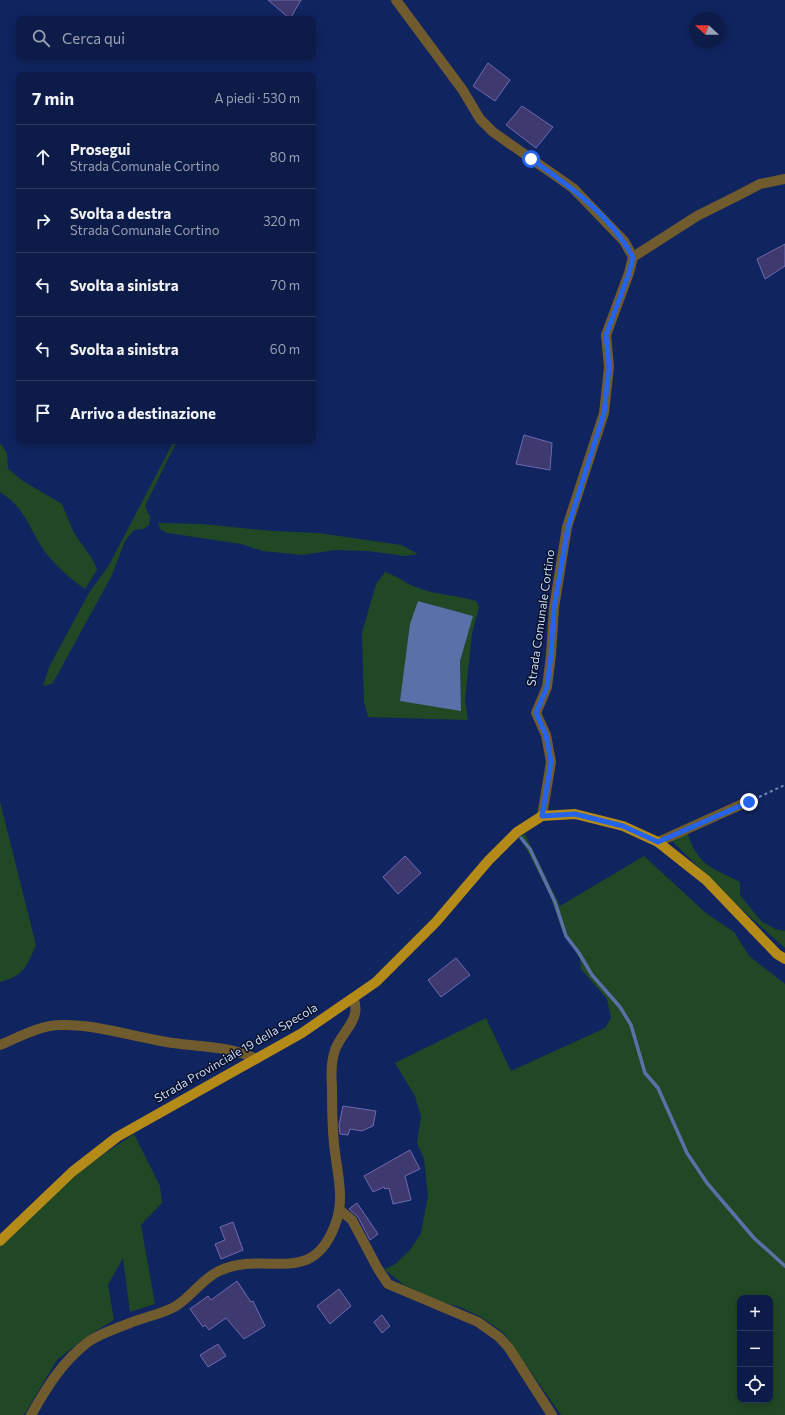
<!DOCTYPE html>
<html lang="it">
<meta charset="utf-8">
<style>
body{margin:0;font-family:Commissioner,sans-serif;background:#1a2852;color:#f1f3f6}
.controls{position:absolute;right:12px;bottom:12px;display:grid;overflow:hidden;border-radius:8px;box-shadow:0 2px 10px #0003}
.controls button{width:36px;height:36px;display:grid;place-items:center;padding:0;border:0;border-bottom:1px solid #2c3960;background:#0c1b47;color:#f1f3f6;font:20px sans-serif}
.compass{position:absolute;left:689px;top:12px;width:36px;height:36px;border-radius:50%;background:#0c1b47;box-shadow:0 2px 10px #0003;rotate:291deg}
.stop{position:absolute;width:12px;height:12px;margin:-9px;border:3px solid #2563eb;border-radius:50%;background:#fff}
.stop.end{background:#2563eb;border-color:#fff;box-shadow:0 1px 4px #0008}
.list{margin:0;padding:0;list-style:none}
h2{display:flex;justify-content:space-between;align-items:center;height:52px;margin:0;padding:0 16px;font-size:17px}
h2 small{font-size:13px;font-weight:400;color:#9aa1b4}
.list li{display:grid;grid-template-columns:26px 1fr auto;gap:12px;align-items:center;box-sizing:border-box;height:64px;padding:0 16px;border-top:1px solid #2c3960}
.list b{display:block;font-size:15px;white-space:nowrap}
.list p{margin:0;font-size:13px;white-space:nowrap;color:#9aa1b4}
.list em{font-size:13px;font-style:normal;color:#9aa1b4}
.icon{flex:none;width:22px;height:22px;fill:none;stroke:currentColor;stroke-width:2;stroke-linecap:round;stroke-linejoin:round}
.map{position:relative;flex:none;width:785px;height:1415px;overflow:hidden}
.search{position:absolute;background:#0c1b47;box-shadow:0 2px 10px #0003;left:16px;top:16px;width:300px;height:44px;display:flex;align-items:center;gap:10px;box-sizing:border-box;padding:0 14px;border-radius:8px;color:#9aa1b4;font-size:15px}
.panel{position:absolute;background:#0c1b47;box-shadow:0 2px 10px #0003;left:16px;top:72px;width:300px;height:372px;border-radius:8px}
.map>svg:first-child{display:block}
</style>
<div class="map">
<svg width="785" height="1415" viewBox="0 0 785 1415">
<rect width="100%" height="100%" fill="#10245f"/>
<!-- green -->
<g fill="#214825" fill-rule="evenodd">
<path d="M174 441H177L145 506 150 517 149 525 143 529 134 530 125 541 112 575 59 672 52 684 43 686 50 665 89 593 109 565Z"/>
<path d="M0 443 7 453 8 469 23 481 62 504 74 533 93 560 97 570 85 589C71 579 57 567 46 553 28 529 28 510 0 492Z"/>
<path d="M158 523 202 524 272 531 319 533 401 545 418 554 405 556 368 551 335 550 302 555 263 551 241 544 168 533 161 530Z"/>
<path d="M385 572C398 576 406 584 418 588 437 595 457 595 476 601L479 607 472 634 465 700 468 720 368 717 364 702 362 633 376 584ZM418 601 472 616 460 661 461 711Z"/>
<path d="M0 802 36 945C27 966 24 976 0 982Z"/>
<path d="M687 832C698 866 711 867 740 882V895L761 921 775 929 785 931V948L739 907 671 840Z"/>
<path d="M525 834 560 906 644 856 707 914 734 932 749 956 785 984V1415H561L503 1332 481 1317 460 1307 442 1302 404 1285 384 1269 394 1265 410 1250 421 1233 428 1196 424 1159 417 1143 421 1117 415 1096 395 1063 486 1018 511 1071 605 1028 611 1018 607 999 581 969 580 959 562 930 550 895 527 850 519 837ZM740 1298H770V1400H740Z"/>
<path d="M134 1134 160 1186 162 1203 141 1225 155 1304 130 1312 123 1258 108 1285 114 1320 86 1337 57 1360 24 1415H0V1244C40 1202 85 1165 134 1134Z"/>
</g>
<!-- water -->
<path fill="#5971a8" d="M418 601 473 616 460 661 461 711 400 701 410 624Z"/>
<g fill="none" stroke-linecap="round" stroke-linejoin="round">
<!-- stream -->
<path stroke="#5971a8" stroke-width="3.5" d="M521 838 530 849 555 902 566 936 579 953 592 975 620 1007 631 1025 645 1073 658 1088 687 1153 707 1183 754 1238 785 1266"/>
</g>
<!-- building -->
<g fill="#3e396f" stroke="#6f6ab0">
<path d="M268 0H301L290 19Z"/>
<path d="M488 63 510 80 495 101 473 86Z"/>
<path d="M522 106 553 127 536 148 506 125Z"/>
<path d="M785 244V266L765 279 757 259Z"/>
<path d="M524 435 552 443 550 470 516 464Z"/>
<path d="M405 856 421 873 398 894 383 877Z"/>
<path d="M456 958 470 975 441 997 428 980Z"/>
<path d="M343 1106 376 1111 373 1126 362 1131 350 1129 348 1135 340 1134 339 1125Z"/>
<path d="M410 1150 420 1169 405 1176 411 1200 393 1204 389 1188 385 1189 384 1187 373 1192 364 1176Z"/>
<path d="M357 1203 378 1234 370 1240 358 1217 349 1209Z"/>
<path d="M233 1222 243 1250 221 1259 215 1244 225 1240 220 1227Z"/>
<path d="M237 1281 251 1302 253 1301 265 1326 244 1339 226 1318 209 1330 205 1325 203 1327 190 1309 208 1296 211 1300Z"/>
<path d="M339 1289 351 1306 330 1324 317 1306Z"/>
<path d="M382 1315 390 1326 382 1333 374 1322Z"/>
<path d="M218 1344 226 1356 208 1367 200 1355Z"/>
</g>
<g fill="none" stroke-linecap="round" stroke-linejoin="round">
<!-- path -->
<path stroke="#7283af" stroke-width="2" stroke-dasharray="3 3" stroke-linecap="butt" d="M759 797 785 785"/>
<!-- minor -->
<g stroke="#6f5b2e" stroke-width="10">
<path d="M396 0 462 89 480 119 493 132 573 188 624 241 633 257 629 273 606 335 609 367 604 413 567 527 554 608 551 655 547 687 536 713 546 735 551 762 542 816"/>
<path d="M633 257 697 216 737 196 760 184 785 179"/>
<path d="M658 842 749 801"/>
<path d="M0 1045C19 1037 40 1025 61 1025 98 1024 136 1038 173 1043 201 1047 231 1046 256 1059"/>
<path d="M340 1210 352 1220 378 1269 388 1284 478 1322 499 1337 509 1348 552 1415"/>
<path d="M31 1415C47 1387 62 1362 88 1342 99 1334 117 1328 130 1323 144 1317 163 1314 176 1306 192 1296 202 1279 219 1271 266 1249 311 1289 335 1225 346 1198 336 1170 334 1143 332 1124 332 1105 332 1087 331 1075 331 1062 335 1050 341 1032 363 1019 353 998"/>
</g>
<!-- major -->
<path stroke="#b48a19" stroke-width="10" d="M0 1241 72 1172 117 1137 302 1033 376 982 436 922 488 861 517 832 542 816 575 814 623 826 658 842 706 880 777 954 785 959"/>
</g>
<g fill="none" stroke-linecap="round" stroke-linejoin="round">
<!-- route -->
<path stroke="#2563eb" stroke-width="5" d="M531 159C570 186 610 215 633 257L629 273 606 335 609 367 604 413 568 527 554 608 551 655 547 687 536 713 546 735 551 762 542 816 575 814 623 826 658 842 749 802"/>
</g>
<g text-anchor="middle" stroke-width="3" stroke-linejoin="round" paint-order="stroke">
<!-- street labels -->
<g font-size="12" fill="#d0defb" stroke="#07112b">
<text transform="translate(541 618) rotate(-82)" y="4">Strada Comunale Cortino</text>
<text transform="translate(236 1053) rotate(-30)" y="4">Strada Provinciale 19 della Specola</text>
</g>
</g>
</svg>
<div class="controls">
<button>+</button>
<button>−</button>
<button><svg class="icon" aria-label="locate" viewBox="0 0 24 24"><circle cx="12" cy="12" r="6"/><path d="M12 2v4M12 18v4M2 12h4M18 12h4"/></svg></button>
</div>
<svg class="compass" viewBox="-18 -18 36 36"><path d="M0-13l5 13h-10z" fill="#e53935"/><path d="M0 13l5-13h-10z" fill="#9aa1b4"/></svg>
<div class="stop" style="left:531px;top:159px"></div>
<div class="stop end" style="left:749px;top:802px"></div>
<div class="search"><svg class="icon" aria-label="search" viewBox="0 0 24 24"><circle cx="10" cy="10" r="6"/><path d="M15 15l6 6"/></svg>Cerca qui</div>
<section class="panel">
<h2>7 min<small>A piedi · 530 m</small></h2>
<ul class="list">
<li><svg class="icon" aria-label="ahead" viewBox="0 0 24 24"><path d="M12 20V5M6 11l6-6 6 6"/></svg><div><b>Prosegui</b><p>Strada Comunale Cortino</p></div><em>80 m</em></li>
<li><svg class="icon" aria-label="right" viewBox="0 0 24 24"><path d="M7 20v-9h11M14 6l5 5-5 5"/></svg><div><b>Svolta a destra</b><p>Strada Comunale Cortino</p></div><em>320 m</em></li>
<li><svg class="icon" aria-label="left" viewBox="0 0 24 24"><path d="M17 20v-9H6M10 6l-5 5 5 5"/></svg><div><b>Svolta a sinistra</b></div><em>70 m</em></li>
<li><svg class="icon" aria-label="left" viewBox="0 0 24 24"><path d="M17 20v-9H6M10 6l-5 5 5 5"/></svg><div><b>Svolta a sinistra</b></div><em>60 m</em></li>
<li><svg class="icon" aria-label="arrive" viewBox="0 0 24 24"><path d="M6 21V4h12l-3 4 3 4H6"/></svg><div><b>Arrivo a destinazione</b></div></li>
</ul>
</section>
</div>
